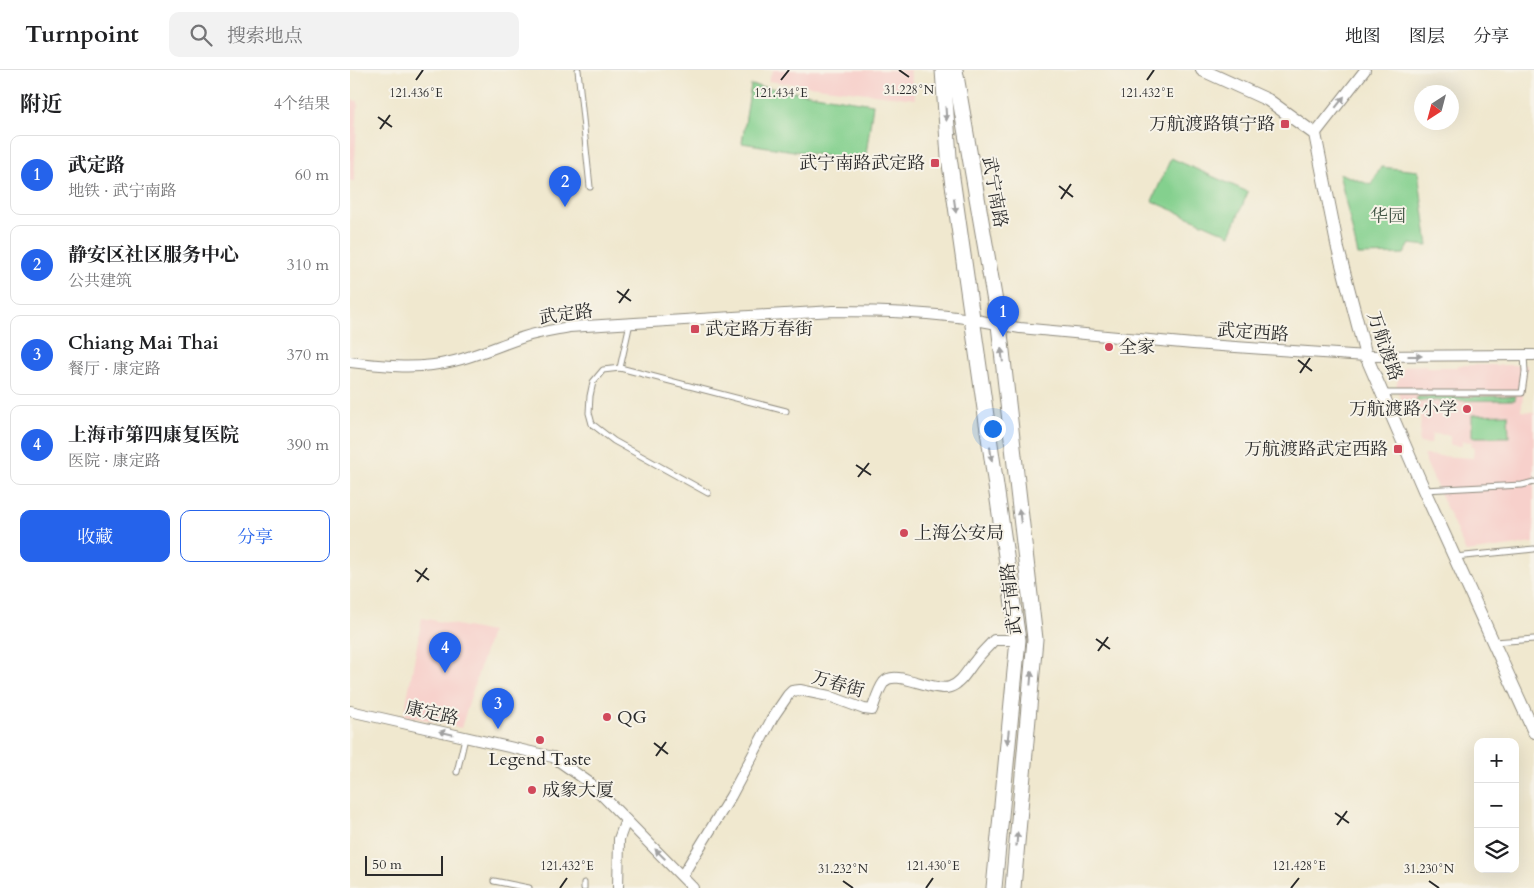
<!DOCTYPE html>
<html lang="zh">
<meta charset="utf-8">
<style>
body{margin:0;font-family:Cardo,"Noto Serif SC",serif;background:#f2f2f2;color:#202124}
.controls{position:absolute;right:15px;bottom:15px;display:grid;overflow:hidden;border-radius:10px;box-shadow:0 5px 20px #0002}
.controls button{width:45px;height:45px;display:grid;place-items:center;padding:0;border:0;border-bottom:1px solid #e0e0e0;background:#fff;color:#202124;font:25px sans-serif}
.compass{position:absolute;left:1064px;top:15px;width:45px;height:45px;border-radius:50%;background:#fff;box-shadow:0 5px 20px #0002;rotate:216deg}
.scale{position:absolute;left:15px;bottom:12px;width:78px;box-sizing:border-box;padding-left:5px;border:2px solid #2b2b2b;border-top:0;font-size:14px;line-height:18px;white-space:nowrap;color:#2b2b2b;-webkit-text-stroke:4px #f7f3e8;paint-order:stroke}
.you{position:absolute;left:642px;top:358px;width:18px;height:18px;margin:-12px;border:4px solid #fff;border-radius:50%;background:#1a73e8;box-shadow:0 0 0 8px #1a73e833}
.badge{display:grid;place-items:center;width:32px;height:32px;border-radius:50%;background:#2563eb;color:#fff;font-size:16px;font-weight:700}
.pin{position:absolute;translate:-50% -41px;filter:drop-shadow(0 1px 2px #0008)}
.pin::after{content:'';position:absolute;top:26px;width:18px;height:15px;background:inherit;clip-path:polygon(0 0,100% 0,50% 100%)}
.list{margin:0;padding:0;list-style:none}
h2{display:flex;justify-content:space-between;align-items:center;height:65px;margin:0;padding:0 20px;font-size:21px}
h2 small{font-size:16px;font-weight:400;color:#757577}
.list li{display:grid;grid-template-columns:32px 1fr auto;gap:15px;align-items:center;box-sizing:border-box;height:80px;margin:0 10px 10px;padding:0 10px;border:1px solid #e0e0e0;border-radius:10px}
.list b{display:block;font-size:19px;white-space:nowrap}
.list p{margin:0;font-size:16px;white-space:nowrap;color:#757577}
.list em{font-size:16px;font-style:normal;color:#757577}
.actions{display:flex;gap:10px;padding:15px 20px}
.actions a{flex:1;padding:11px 0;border:1px solid #2563eb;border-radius:10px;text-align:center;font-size:18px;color:#2563eb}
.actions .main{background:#2563eb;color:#fff}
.icon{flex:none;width:28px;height:28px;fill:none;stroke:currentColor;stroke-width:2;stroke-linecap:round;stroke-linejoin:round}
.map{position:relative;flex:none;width:1184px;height:818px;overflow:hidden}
header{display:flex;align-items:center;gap:30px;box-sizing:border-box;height:70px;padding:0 25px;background:#fff;border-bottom:1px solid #e0e0e0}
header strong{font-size:24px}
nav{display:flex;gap:28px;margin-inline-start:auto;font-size:18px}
.search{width:350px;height:45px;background:#f2f2f2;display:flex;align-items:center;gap:12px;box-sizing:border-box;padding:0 18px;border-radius:10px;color:#757577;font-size:19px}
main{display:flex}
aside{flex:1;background:#fff}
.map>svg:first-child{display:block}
</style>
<header>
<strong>Turnpoint</strong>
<div class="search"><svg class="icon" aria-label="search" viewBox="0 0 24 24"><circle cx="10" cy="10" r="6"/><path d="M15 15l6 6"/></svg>搜索地点</div>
<nav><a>地图</a><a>图层</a><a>分享</a></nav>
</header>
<main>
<aside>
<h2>附近<small>4个结果</small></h2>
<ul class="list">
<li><span class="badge">1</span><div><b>武定路</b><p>地铁 · 武宁南路</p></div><em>60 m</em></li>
<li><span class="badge">2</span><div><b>静安区社区服务中心</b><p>公共建筑</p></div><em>310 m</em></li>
<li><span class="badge">3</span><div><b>Chiang Mai Thai</b><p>餐厅 · 康定路</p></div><em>370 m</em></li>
<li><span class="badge">4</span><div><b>上海市第四康复医院</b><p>医院 · 康定路</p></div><em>390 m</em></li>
</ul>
<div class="actions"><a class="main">收藏</a><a>分享</a></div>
</aside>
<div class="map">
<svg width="1184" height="818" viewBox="0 0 1184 818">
<rect width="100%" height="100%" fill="#f7f3e8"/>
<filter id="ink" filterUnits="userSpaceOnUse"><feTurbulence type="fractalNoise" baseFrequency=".02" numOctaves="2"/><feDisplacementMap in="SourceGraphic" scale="10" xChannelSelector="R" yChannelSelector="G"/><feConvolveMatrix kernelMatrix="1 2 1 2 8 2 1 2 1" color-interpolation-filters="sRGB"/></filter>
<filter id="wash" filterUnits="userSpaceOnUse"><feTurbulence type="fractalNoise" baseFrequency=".0096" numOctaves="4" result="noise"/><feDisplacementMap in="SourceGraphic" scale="20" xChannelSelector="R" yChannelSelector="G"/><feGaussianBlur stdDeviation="1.12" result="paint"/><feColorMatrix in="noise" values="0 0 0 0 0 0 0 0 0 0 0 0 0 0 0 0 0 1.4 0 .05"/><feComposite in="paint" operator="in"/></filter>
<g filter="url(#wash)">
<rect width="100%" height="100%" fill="#f0e8cf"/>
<!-- built -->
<g fill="#f7d0cb">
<path d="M423 0H560L565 29 418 11Z"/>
<path d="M0 30 8 31 4 111H0Z"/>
<path d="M1076 295V297H1108V295H1177L1171 341 1184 342V473L1116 482 1073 385 1123 388 1124 377 1121 376 1122 372 1112 371V376L1100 375V365L1082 364 1081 374 1069 373 1071 349 1069 345 1071 344V340L1054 338 1046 317 1048 309 1055 296Z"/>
<path d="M72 548 141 562 111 658 54 645Z"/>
</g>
<!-- green -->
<g fill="#84d08e" stroke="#587e5c">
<path d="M401 15 523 34 515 92 392 73Z"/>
<path d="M821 88 898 122 880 165 802 131Z"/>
<path d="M1031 97 1068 101 1078 176 1060 174 1054 184 1008 185 989 103 1021 115Z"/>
<path d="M1165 326V330L1067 331V327Z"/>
<path d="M1158 344 1159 367H1122V345Z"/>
</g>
</g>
<g filter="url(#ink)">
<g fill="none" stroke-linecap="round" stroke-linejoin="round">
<!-- service casing -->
<g stroke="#8e8a7d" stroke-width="7">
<g id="service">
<path d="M228 0 240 117"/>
<path d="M270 298 280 253"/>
<path d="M1033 323H1172L1175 302 1174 285"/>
<path d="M1074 420 1172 415 1184 412"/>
<path d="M358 423 264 371 242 354 239 343 240 326 243 312 253 300 270 298 436 341"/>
<path d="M1105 487 1184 479"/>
<path d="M1144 572 1184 569"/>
<path d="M107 702 115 668"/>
<path d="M144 811 179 818"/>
<path d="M234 818V813"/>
</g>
</g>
<!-- minor casing -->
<g stroke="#8e8a7d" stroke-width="12">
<g id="minor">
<path d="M965 64 1015 0"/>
<path d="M0 292C35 296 69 300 104 291 128 285 150 275 174 267 189 262 204 260 219 257L483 241C529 241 576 242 621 249 638 252 654 256 670 258L843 274 1016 286 1184 285"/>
<path d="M0 641 203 687 240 713 343 818"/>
<path d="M332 806 381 726 423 647 438 625 442 621 450 620 479 626 514 639 522 640C525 632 528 620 534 612 545 598 583 623 600 617 612 613 618 599 626 590 631 583 638 577 644 570H668"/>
<path d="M268 818 269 769 276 750"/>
</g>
</g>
<!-- tertiary casing -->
<g stroke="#8e8a7d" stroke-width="14">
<path id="tertiary" d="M852 0 918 30 965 64 988 179 1016 286 1074 420 1184 662"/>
</g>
<!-- secondary casing -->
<g stroke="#8e8a7d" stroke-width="17">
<g id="secondary">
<path d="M593 0 599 87 668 570 644 818"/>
<path d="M605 0 649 255 685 569 663 818"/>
</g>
</g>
<!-- service -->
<use href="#service" stroke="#fff" stroke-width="5"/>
<!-- minor -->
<use href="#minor" stroke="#fff" stroke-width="10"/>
<!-- tertiary -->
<use href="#tertiary" stroke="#fff" stroke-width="12"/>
<!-- secondary -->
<use href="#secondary" stroke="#fff" stroke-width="15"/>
</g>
<!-- one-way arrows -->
<defs><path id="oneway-solid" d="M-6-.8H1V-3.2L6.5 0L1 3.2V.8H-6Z" transform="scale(1.25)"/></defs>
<g fill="#a0a0a0">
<use href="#oneway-solid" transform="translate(990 32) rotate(-52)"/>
<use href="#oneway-solid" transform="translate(596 44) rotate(86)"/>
<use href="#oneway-solid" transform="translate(605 136) rotate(82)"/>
<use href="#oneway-solid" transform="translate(652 285) rotate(-97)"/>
<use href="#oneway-solid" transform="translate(1065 286)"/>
<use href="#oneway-solid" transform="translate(641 384) rotate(82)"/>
<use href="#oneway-solid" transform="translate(670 446) rotate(-97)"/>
<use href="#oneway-solid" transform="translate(681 608) rotate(-85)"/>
<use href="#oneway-solid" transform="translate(96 663) rotate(-167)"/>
<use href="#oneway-solid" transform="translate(658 667) rotate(96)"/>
<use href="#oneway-solid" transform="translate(667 769) rotate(-85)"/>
<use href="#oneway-solid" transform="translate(310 784) rotate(-135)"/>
</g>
</g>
<!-- ticks -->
<path fill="none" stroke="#2b2b2b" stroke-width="2" d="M549 0 559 7M66 10 73 0M431 10 439 0M797 10 804 0M28 47 42 57M30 59 40 45M709 116 723 127M711 129 721 114M267 221 281 231M269 233 279 219M948 290 962 301M950 303 960 288M506 395 521 405M508 407 519 393M65 500 79 510M67 512 77 498M746 569 760 579M748 581 758 567M304 673 318 684M306 686 316 672M985 743 999 753M987 755 997 741M493 811 503 818M1079 811 1089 818M210 818 217 808M576 818 583 808M941 818 949 808"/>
<!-- markers -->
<g fill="#d1495b" stroke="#f7f3e8" stroke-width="2">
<rect x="930" y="49" width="10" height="10" rx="2.5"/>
<rect x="580" y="88" width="10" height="10" rx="2.5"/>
<rect x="340" y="254" width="10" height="10" rx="2.5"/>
<circle cx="759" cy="277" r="5"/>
<circle cx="1117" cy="339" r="5"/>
<rect x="1043" y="374" width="10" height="10" rx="2.5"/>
<circle cx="554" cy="463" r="5"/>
<circle cx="257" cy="647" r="5"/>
<circle cx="190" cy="670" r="5"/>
<circle cx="182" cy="720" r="5"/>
</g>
<g text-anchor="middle" stroke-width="4" stroke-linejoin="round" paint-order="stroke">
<!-- poi labels -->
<g font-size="18" fill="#2b2b2b" stroke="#f7f3e8" text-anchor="start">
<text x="925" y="60" text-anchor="end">万航渡路镇宁路</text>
<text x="575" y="99" text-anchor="end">武宁南路武定路</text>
<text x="355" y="265">武定路万春街</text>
<text x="769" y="283">全家</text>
<text x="1107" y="345" text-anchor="end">万航渡路小学</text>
<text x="1038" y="385" text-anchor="end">万航渡路武定西路</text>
<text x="564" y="469">上海公安局</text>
<text x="267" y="653">QG</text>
<text x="190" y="695" text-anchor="middle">Legend Taste</text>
<text x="192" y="726">成象大厦</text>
</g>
<!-- street labels -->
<g font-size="18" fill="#2b2b2b" stroke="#f7f3e8">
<text transform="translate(645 122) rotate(80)" y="6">武宁南路</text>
<text transform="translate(216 244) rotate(-8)" y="6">武定路</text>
<text transform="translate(903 262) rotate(4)" y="6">武定西路</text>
<text transform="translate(1035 276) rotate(71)" y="6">万航渡路</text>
<text transform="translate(661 529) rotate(-96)" y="6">武宁南路</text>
<text transform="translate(488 614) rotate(16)" y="6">万春街</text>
<text transform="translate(82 643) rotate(13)" y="6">康定路</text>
</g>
<!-- park labels -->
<g font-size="18" fill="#415444" stroke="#f7f3e8">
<text x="1038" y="152">华园</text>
</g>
</g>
<g font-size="12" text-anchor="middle" fill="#2b2b2b" stroke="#f7f3e8" stroke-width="4" stroke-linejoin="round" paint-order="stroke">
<text x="559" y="24">31.228°N</text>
<text x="797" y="27">121.432°E</text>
<text x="66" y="27">121.436°E</text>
<text x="431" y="27">121.434°E</text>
<text x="217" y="800">121.432°E</text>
<text x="583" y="800">121.430°E</text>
<text x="949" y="800">121.428°E</text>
<text x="493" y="803">31.232°N</text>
<text x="1079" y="803">31.230°N</text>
</g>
</svg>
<div class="controls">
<button>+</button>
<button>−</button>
<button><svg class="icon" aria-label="layers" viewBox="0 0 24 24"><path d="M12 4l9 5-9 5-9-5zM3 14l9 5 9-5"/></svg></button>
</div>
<svg class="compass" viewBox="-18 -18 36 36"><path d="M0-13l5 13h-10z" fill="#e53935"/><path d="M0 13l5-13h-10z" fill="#757577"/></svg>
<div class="scale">50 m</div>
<div class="you"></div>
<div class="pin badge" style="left:653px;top:267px">1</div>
<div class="pin badge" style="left:215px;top:137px">2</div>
<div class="pin badge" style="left:148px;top:659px">3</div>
<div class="pin badge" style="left:95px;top:603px">4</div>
</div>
</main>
